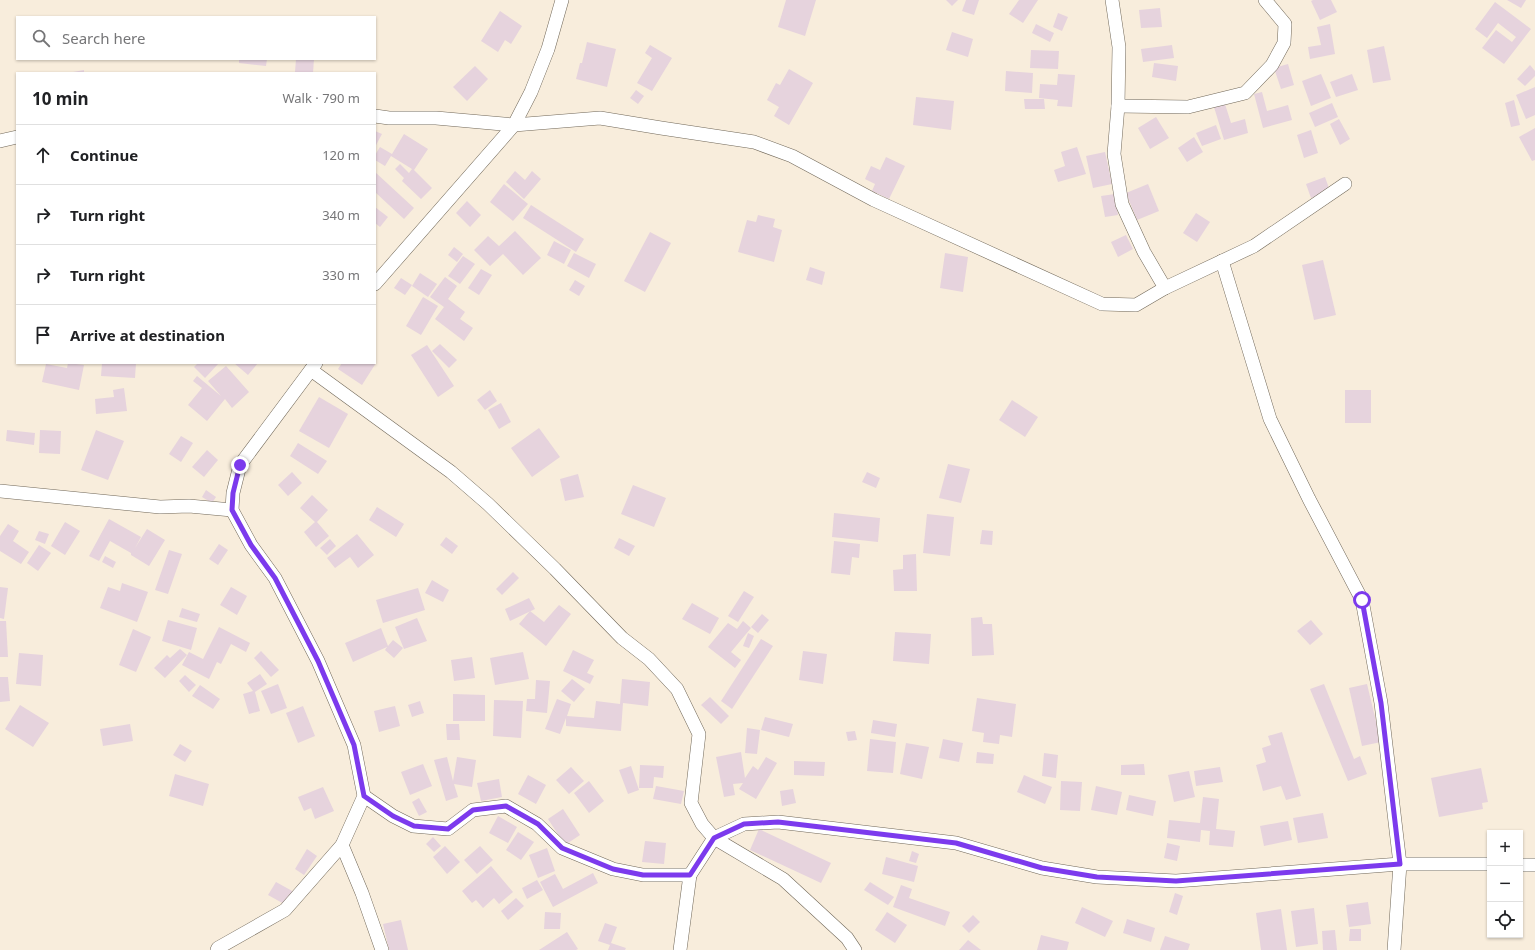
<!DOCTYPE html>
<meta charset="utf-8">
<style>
body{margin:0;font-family:"Noto Sans",sans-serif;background:#f2f2f2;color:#202124}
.controls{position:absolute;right:12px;bottom:12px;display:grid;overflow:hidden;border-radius:0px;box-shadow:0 1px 3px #0004}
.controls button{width:36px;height:36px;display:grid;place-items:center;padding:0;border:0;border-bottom:1px solid #e0e0e0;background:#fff;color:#202124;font:20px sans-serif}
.stop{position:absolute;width:12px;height:12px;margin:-9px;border:3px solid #7c3aed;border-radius:50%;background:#fff}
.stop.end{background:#7c3aed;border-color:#fff;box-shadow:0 1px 4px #0008}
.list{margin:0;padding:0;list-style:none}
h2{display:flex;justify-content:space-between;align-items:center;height:52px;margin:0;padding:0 16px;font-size:17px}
h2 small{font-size:13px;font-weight:400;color:#757577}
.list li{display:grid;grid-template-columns:26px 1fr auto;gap:12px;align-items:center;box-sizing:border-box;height:60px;padding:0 16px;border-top:1px solid #e0e0e0}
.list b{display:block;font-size:15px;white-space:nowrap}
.list em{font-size:13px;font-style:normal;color:#757577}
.icon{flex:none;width:22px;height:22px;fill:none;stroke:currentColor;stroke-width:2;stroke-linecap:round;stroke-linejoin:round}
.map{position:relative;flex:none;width:1535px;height:950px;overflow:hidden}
.search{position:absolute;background:#fff;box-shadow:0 1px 3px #0004;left:16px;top:16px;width:360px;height:44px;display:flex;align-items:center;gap:10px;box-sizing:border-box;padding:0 14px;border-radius:0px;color:#757577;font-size:15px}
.panel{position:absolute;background:#fff;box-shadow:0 1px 3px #0004;left:16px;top:72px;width:360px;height:292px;border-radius:0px}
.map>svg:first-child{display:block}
</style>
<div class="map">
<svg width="1535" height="950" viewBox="0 0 1535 950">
<rect width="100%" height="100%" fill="#f8eddc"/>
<!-- building -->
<g fill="#e6d3dd">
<path d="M786 0H816L805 36 778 27Z"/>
<path d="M946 0H958L952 6Z"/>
<path d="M966 0H979L974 15 962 11Z"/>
<path d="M1019 0H1038L1023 23 1009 14Z"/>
<path d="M1313 0H1331L1337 12 1320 20 1311 1Z"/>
<path d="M1507 0H1526L1521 8Z"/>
<path d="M1495 2 1531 29 1504 64 1482 48 1496 30 1512 42 1516 37 1498 23 1487 38 1475 29Z"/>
<path d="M1160 8 1162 27 1141 28 1139 10Z"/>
<path d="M500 11 522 26 511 44 505 40 498 52 481 41Z"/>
<path d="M1058 13 1068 17 1062 31 1053 27Z"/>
<path d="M1036 24 1054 33 1050 42 1032 33Z"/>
<path d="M1330 24 1335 54 1310 59 1308 47 1321 45 1317 27Z"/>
<path d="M952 32 973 39 968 57 946 50Z"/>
<path d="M587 42 616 49 607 87 576 79 580 63H582Z"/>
<path d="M650 45 672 58 652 91 637 83 652 58 645 53Z"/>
<path d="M1172 45 1174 58 1143 62 1141 49Z"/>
<path d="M1384 46 1391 80 1373 83 1367 50Z"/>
<path d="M1031 50 1059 51 1058 69 1030 68Z"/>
<path d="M239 59H267L266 66 239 63Z"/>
<path d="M296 59H314L313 73 295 72Z"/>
<path d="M1154 63 1178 66 1176 81 1152 77Z"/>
<path d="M1288 64 1294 85 1281 89 1274 68Z"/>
<path d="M1530 65 1535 71V76L1525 86 1517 79Z"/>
<path d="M475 66 488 79 467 101 453 87Z"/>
<path d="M789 69 813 83 789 125 774 116 779 107 767 100 776 83 780 85Z"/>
<path d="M84 70V73H73V72Z"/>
<path d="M1006 71 1033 73 1032 93 1005 91Z"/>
<path d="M1058 74 1075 75 1072 107 1057 106 1058 100 1039 98 1040 84 1057 85Z"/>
<path d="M1321 74 1331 98 1311 106 1302 81Z"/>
<path d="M1352 74 1358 90 1336 97 1330 82Z"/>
<path d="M1535 87V115L1526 119 1516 95Z"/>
<path d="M636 90 644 96 638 104 630 98Z"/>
<path d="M1262 92 1267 111 1288 105 1292 120 1263 128 1254 94Z"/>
<path d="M916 97 954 101 951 130 913 125Z"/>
<path d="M1024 99H1044L1045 109H1025Z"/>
<path d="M1514 100 1520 125 1511 127 1505 103Z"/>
<path d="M1332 103 1338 117 1315 127 1309 113Z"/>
<path d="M1225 104 1231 123 1245 119 1248 133 1224 140 1214 107Z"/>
<path d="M1156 117 1169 138 1150 149 1138 128Z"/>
<path d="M1339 119 1350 139 1340 145 1330 124Z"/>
<path d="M1216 125 1221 139 1202 146 1196 133Z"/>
<path d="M1535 128V160L1532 161 1519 137Z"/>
<path d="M1311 130 1318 153 1304 158 1297 135Z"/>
<path d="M375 131 382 134 375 147Z"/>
<path d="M404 134 428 149 414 170 432 188 421 199 402 181 404 178 395 169 400 164 409 173 412 169 391 156 385 166 375 160V155L380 147 392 154Z"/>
<path d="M1194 137 1203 152 1187 162 1178 148Z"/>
<path d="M1077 147 1086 174 1058 182 1054 170 1065 166 1061 152Z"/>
<path d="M1105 152 1112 184 1093 188 1086 156Z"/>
<path d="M886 157 905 166 889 199 872 191 875 184 865 179 871 166 880 170Z"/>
<path d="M515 171 525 180 532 171 541 179 524 199 506 182Z"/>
<path d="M375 172 414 208 404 219 375 192Z"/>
<path d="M1325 177 1330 191 1311 198 1306 184Z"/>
<path d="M504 184 528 204 513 221 490 202Z"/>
<path d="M1148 184 1159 211 1137 220 1126 193Z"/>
<path d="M1115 194 1118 215 1105 217 1101 196Z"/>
<path d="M467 201 481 215 470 227 456 213Z"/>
<path d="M531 205 584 239 576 252 523 218Z"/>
<path d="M375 207 388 217 380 227 375 223Z"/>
<path d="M1196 213 1210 222 1197 242 1183 233Z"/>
<path d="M758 215 775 219 773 227 782 230 774 262 738 252 747 220 756 222Z"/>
<path d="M515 231 541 258 523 275 503 254 490 266 474 250 488 236 499 246Z"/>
<path d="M650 232 671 243 645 292 624 281Z"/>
<path d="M1126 235 1133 249 1118 257 1111 242Z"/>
<path d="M554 241 571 250 564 264 547 255Z"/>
<path d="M454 247 463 254 457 262 448 255Z"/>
<path d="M574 253 596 264 589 278 567 266Z"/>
<path d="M945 253 968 257 963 292 940 288Z"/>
<path d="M463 256 475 264 460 284 448 276Z"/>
<path d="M1323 260 1336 315 1314 320 1302 265Z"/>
<path d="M810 267 825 272 822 285 806 280Z"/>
<path d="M481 269 492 275 479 295 468 288Z"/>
<path d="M420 273 437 284 428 297 412 286Z"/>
<path d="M445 277 457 286 448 299 465 312 460 319 473 328 464 341 435 319 444 307 430 297Z"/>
<path d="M401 278 412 285 405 295 394 288Z"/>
<path d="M575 280 585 286 579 296 569 290Z"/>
<path d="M423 297 438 306 421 335 406 326Z"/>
<path d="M440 344 457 360 449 368 432 351Z"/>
<path d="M427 345 454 386 438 397 411 355Z"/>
<path d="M68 363 84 365 79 390 42 382 46 364 67 368Z"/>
<path d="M102 363H136L135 378 101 376Z"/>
<path d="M198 363H219L205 378 194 367Z"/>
<path d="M234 363H258L248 375Z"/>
<path d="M342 363H376L362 385 338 369Z"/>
<path d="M226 366 249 392 232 408 225 399 207 421 188 405 202 388 193 381 197 376 221 396 208 381Z"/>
<path d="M124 388 127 411 96 414 95 399 114 397 113 390Z"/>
<path d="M490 390 497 401 485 410 477 400Z"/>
<rect x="1345" y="390" width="26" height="33"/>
<path d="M319 397 348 414 329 448 299 431Z"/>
<path d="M1012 400 1038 417 1025 437 999 420Z"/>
<path d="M501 403 511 422 499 429 488 410Z"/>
<path d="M539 428 560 457 532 477 511 448Z"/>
<path d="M7 430 35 433 34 445 6 441Z"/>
<path d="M40 430 61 431 60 454 39 453Z"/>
<path d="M96 430 124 441 108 480 81 470Z"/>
<path d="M181 436 193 443 181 462 169 454Z"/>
<path d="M298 443 327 461 318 474 290 456Z"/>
<path d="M207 450 218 460 204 477 192 467Z"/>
<path d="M948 464 970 469 961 503 939 498Z"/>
<path d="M292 472 302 483 288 496 278 485Z"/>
<path d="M867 472 880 478 876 488 862 482Z"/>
<path d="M578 474 584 497 565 501 560 479Z"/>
<path d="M633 485 666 498 654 527 621 514Z"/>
<path d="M206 490 216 497 212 503 202 497Z"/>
<path d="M312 495 328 510 317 522 329 536 316 547 304 532 315 522 300 508Z"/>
<path d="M377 507 404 524 396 537 369 520Z"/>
<path d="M834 513 880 518 878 542 832 537Z"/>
<path d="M927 514 954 517 950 556 923 553Z"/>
<path d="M109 519 141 537 135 548 147 529 165 540 149 566 131 555V553L110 541 99 561 89 556Z"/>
<path d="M65 522 80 531 65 555 51 546Z"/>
<path d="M8 524 19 531 13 541 29 552 21 564 0 551V536Z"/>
<path d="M982 530 993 531 992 545 980 544Z"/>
<path d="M39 531 49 534 45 544 35 540Z"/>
<path d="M357 534 374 555 358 568 350 557 335 568 327 558Z"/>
<path d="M446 537 458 546 452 554 440 545Z"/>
<path d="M619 538 635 546 629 556 614 548Z"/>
<path d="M330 539 336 546 327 555 320 548Z"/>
<path d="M834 541 860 544 859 558 852 557 850 575 831 573Z"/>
<path d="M219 544 228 550 218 565 209 559Z"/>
<path d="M39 545 51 553 38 571 27 563Z"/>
<path d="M169 550 182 554 168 594 155 590Z"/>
<path d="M916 554 917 591H894L893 570 903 569V555Z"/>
<path d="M105 556 116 562 113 568 102 562Z"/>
<path d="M513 572 519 578 502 595 496 589Z"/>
<path d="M432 580 449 590 443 602 425 593Z"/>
<path d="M122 583 148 592 137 622 100 608 108 587 120 591Z"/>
<path d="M0 587 8 588 4 619 0 618Z"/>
<path d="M231 587 247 596 237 615 220 605Z"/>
<path d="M418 588 425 610 383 623 376 600Z"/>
<path d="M744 591 754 597 738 622 728 616Z"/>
<path d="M529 598 535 609 510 621 505 609Z"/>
<path d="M692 603 719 618 710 634 682 619Z"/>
<path d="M559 605 571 614 546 646 519 624 530 611 544 622Z"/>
<path d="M182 608 200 614 197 622 179 617Z"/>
<path d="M762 614 769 620 758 633 751 627Z"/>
<path d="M982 617 983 624H992L994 655 972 656 971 618Z"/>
<path d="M417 618 427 641 404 649 395 627Z"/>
<path d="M168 620 197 628 191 650 162 641Z"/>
<path d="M1311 620 1323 634 1310 645 1297 631Z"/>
<path d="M0 621H6L8 657H0Z"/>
<path d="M743 621 751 628 731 652 741 660 735 668 708 647 728 623 737 629Z"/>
<path d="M219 627 250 643 246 652 231 644 221 664 217 662 209 679 182 665 189 652 203 659Z"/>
<path d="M381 628 388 646 393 640 403 648 394 658 385 650 387 647 353 662 345 643Z"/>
<path d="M133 629 151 637 136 672 119 665Z"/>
<path d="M895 632 931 634 929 664 893 661Z"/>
<path d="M748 633 754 636 749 648 743 646Z"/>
<path d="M761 639 773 646 732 709 721 701Z"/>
<path d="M180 649 187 655 165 678 154 668 167 655 170 658Z"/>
<path d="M573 650 594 660 587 673 594 676 590 684 563 671Z"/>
<path d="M261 651 279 670 271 677 254 658Z"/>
<path d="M803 651 827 654 823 684 799 680Z"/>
<path d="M523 652 529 679 495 685 490 658Z"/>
<path d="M19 653 43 655 41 686 16 684Z"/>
<path d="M472 657 475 678 454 681 451 660Z"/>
<path d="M260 674 267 684 255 692 260 711 249 714 243 694 253 691 247 683Z"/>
<path d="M185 675 196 685 189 692 179 681Z"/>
<path d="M0 677H8L10 701 0 702Z"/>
<path d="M572 679 585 689 574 702 561 691Z"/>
<path d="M622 679 650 682 648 706 623 703 621 731 566 726V718L560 734 545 729 557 699 571 704 567 716 594 718 596 701 620 704Z"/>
<path d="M536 680 550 681 547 713 526 711 527 699H535Z"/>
<path d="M278 684 287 708 271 714 261 691Z"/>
<path d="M1324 684 1354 759 1360 756 1367 774 1348 781 1310 689Z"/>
<path d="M1367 684 1381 742 1362 746 1349 688Z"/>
<path d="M200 685 220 699 213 709 192 696Z"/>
<path d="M453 694 485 695V721H453Z"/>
<path d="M710 697 729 716 721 724 701 705Z"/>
<path d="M977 698 1016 704 1012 737 1000 735 999 744 983 742 984 733 972 731Z"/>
<path d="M494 700 523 701 521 738 493 736Z"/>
<path d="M420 701 424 713 412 717 408 705Z"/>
<path d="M20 705 49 723 33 747 5 729Z"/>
<path d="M303 706 315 736 298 743 286 713Z"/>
<path d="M395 706 400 726 379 732 374 711Z"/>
<path d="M765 717 793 724 789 737 761 730Z"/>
<path d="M873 720 897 724 895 737 871 733Z"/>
<path d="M130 724 133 741 103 746 100 729Z"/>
<path d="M446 724H459L460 740H447Z"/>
<path d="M747 728 760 730 757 754 745 753Z"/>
<path d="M855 731 857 740 848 741 846 732Z"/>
<path d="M1282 732 1301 796 1286 800 1281 786 1263 791 1256 765 1266 762 1262 748 1271 745 1268 736Z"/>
<path d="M870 739 896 742 893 773 867 771Z"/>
<path d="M943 739 963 743 959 762 939 758Z"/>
<path d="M906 743 929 747 922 779 900 774Z"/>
<path d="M180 744 192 751 185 762 173 755Z"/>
<path d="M741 752 745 778 753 766 758 770 766 757 777 763 756 799 739 789 743 783 733 784 735 795 724 797 716 757Z"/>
<path d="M977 752 994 754 993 764 976 763Z"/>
<path d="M1044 753 1058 755 1056 778 1042 776Z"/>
<path d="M447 757 453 781 457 757 476 760 472 787 454 784 458 797 446 801 434 760Z"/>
<path d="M794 761 825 762 824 776 794 775Z"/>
<path d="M423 764 432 786 410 795 401 772Z"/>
<path d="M1144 764 1145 775H1121V765Z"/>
<path d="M640 765 664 766 663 778 654 777 653 788H639Z"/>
<path d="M631 766 639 790 628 794 619 770Z"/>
<path d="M571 767 584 781 569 794 556 780Z"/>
<path d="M1220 767 1223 782 1196 786 1194 771Z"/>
<path d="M1481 768 1488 802 1482 803 1483 809 1439 817 1431 778Z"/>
<path d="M1189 771 1195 797 1174 802 1168 775Z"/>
<path d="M175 774 209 784 203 806 169 796Z"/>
<path d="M528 775 546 785 536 804 518 794Z"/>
<path d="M1024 775 1052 787 1045 804 1017 792Z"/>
<path d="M499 779 502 797 481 801 477 783Z"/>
<path d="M589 781 604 801 589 813 574 793Z"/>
<path d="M1061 781 1082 782 1080 811 1060 810Z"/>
<path d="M656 786 684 791 681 804 653 799Z"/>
<path d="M1096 786 1122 792 1117 815 1091 810Z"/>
<path d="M323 787 334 811 315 819 311 808 304 811 298 797Z"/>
<path d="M793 789 796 803 782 806 780 791Z"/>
<path d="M1129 795 1156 801 1153 816 1126 810Z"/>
<path d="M1203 797 1219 799 1216 829 1235 831 1233 847 1209 845 1210 831 1201 830 1200 842 1167 838 1169 820 1200 823Z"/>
<path d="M419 798 427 812 419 816 412 802Z"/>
<path d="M563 809 580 835 565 845 548 819Z"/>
<path d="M1323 813 1328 838 1298 843 1293 818Z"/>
<path d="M498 816 517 827 508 843 489 833Z"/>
<path d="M1288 821 1292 840 1264 846 1260 826Z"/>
<path d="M759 829 831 863 821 883 750 850Z"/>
<path d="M518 832 534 842 521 860 506 850Z"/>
<path d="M433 837 441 846 434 852 426 844Z"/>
<path d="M645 841 666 843 664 864 642 862Z"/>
<path d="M1167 843 1180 846 1177 861 1164 858Z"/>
<path d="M445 846 460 862 447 874 433 857Z"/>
<path d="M480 846 493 860 477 874 464 860Z"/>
<path d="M547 848 555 871 538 878 529 855Z"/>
<path d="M307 849 317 856 304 875 295 869Z"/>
<path d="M912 851 919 854 916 863 909 861Z"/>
<path d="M886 857 918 866 914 882 882 874Z"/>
<path d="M491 866 513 892 499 904 494 898 483 908 476 900 472 903 462 891Z"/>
<path d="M593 873 598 883 553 907 540 882 555 874 563 889Z"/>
<path d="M537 880 543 890 527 899 522 888Z"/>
<path d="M276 882 294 892 286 905 268 895Z"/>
<path d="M870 882 894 897 888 905 864 890Z"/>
<path d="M901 885 912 889 909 898 950 912 945 926 893 907Z"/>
<path d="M1175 893 1183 896 1177 915 1169 912Z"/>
<path d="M516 898 524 906 508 920 501 911Z"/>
<path d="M1368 902 1371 924 1349 927 1346 905Z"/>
<path d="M1082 907 1113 921 1105 937 1075 923Z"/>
<path d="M1314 908 1318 944 1296 947 1291 911Z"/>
<path d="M1281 909 1287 950H1261L1256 913Z"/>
<path d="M545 912 561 913 560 929H544Z"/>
<path d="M887 912 907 925 895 943 875 930Z"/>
<path d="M973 915 980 922 969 933 962 926Z"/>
<path d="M1127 919 1155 928 1151 942 1123 933Z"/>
<path d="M401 920 408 950H389L383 924Z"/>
<path d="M605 923 617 927 611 943 626 948 625 950H608L610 945 598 941Z"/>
<path d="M1350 929H1361V941H1349Z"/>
<path d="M1335 930 1337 950H1323L1322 931Z"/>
<path d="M567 932 578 949 576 950H539Z"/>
<path d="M1041 935 1069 942 1067 950H1037Z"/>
<path d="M1165 936 1190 944 1188 950H1160Z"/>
<path d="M968 940 981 950H959Z"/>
</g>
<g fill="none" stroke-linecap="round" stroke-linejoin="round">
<!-- street casing -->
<g stroke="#716859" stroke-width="14">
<g id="street">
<path d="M1112 0 1119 47 1118 106 1114 154 1122 204 1144 252 1165 288"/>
<path d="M1118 106 1188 107 1245 93 1272 65 1284 43 1285 24 1265 0"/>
<path d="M375 116 389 118H436L514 125 600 118 661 128 754 142 792 156 874 200 1102 304 1136 305 1165 288 1254 246 1345 184"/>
<path d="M0 141 17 137"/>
<path d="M1222 261 1270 419 1309 499 1362 600 1381 703 1400 864 1394 950"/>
<path d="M375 284 514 125 531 92 548 49 562 0"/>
<path d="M311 370 451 472 488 504 555 569 622 638 649 659 677 689 699 734 691 803 702 824 714 838 783 879 847 938 855 950"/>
<path d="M0 491 160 507 189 506 232 510"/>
<path d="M364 796 393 816 413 826 448 829 473 810 506 806 537 824 562 848 613 869 643 875H690"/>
<path d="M342 845 362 893 382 950"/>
<path d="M1520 865H1535"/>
<path d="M217 950 218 948 285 910 342 845 364 796 354 745 318 661 275 578 251 545 232 510 233 493 240 465 316 363"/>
<path d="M680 950 690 875 714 838 744 824 778 822 956 843 1042 868 1097 877 1176 881 1400 864H1490"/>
</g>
</g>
<!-- street -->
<use href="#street" stroke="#fff" stroke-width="13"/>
</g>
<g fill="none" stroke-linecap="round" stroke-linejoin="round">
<!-- route -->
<path stroke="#7c3aed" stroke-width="5" d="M240 465 233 493 232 510 251 545 275 578 318 661 354 745 364 796 393 816 414 826 448 829 473 810 506 806 538 824 562 848 613 869 643 875H690L714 838 744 824 778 822 956 843 1042 868 1097 877 1176 881 1400 864 1381 703 1362 600"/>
</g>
</svg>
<div class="controls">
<button>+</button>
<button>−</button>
<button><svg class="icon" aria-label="locate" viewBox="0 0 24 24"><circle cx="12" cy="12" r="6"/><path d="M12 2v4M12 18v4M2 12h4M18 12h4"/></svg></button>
</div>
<div class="stop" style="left:1362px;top:600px"></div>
<div class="stop end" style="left:240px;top:465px"></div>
<div class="search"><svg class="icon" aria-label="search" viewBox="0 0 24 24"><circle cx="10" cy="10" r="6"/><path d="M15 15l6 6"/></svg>Search here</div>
<section class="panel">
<h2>10 min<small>Walk · 790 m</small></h2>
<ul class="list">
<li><svg class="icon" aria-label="ahead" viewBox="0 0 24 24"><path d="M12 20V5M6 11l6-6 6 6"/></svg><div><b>Continue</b></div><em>120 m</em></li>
<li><svg class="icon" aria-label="right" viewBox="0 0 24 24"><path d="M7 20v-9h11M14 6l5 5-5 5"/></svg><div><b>Turn right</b></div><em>340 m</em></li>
<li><svg class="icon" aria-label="right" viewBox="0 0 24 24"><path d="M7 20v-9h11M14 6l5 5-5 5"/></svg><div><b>Turn right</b></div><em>330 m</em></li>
<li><svg class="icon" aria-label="arrive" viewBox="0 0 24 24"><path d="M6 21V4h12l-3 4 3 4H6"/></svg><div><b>Arrive at destination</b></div></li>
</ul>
</section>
</div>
